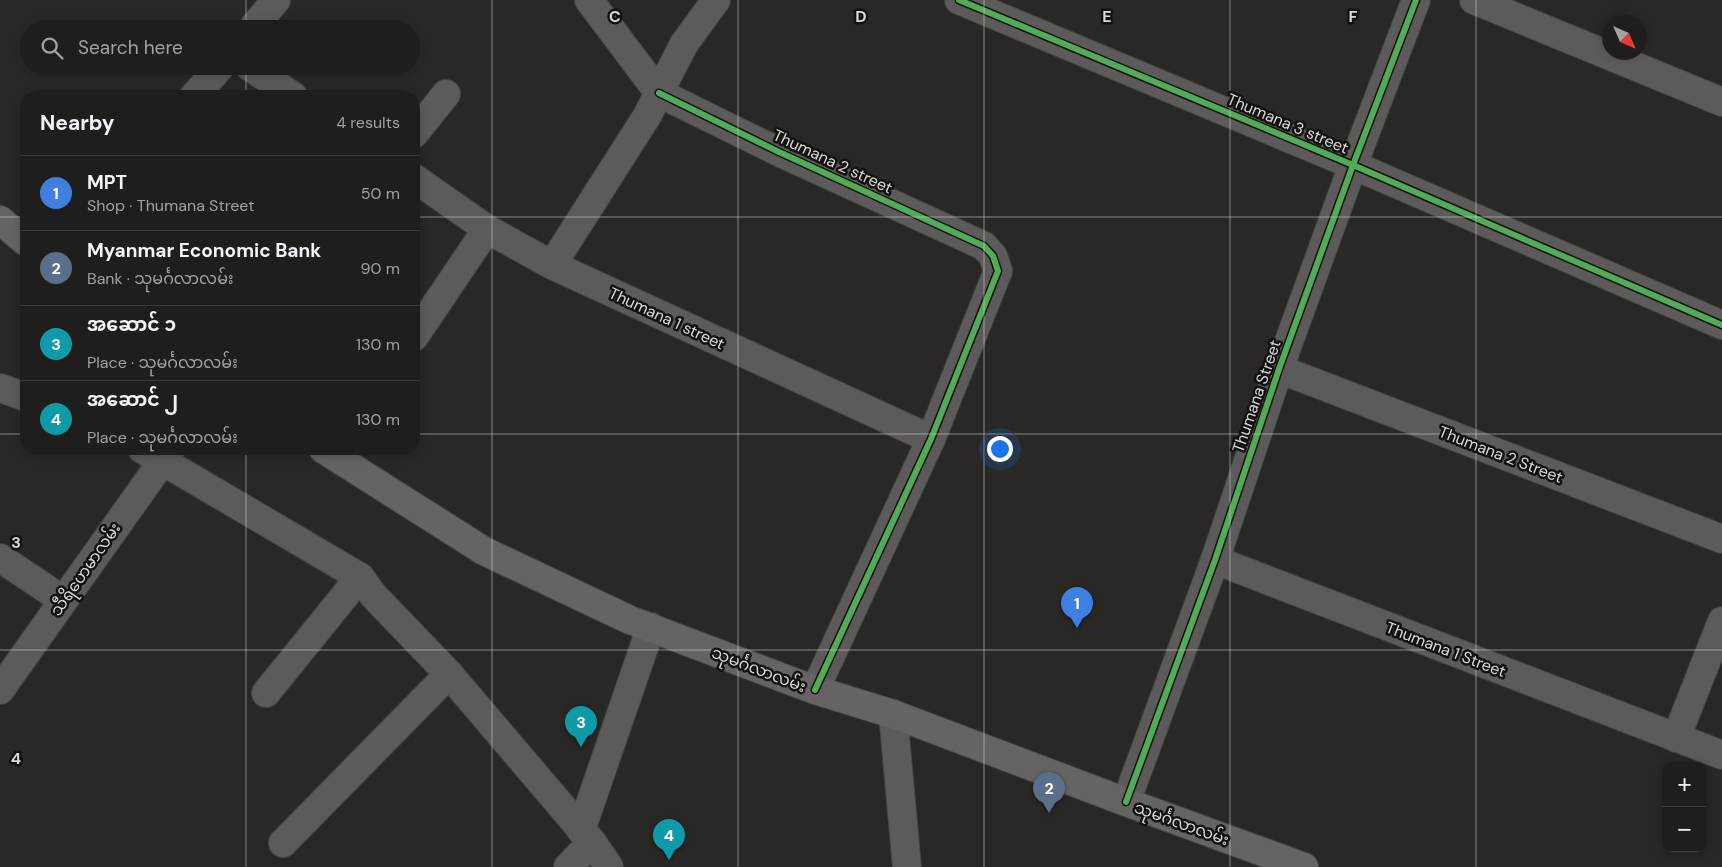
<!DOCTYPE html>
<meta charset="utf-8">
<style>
body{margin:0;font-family:"DM Sans","Noto Sans Myanmar",sans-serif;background:#2d2b29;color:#f1f3f6}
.controls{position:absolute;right:15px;bottom:15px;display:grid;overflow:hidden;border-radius:10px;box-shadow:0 2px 8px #0003}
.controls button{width:45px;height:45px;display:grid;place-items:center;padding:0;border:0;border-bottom:1px solid #3d3c3b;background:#201e1c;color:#f1f3f6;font:25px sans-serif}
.compass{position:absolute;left:1602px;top:15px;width:45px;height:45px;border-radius:50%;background:#201e1c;box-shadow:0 2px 8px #0003;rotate:135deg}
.you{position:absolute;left:999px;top:448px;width:18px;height:18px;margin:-12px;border:4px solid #fff;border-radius:50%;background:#1a73e8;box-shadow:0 0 0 8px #1a73e833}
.badge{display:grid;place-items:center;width:32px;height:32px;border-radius:50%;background:#8c9099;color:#fff;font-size:16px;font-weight:700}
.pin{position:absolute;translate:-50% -41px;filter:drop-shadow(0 1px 2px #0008)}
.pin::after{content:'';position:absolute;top:26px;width:18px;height:15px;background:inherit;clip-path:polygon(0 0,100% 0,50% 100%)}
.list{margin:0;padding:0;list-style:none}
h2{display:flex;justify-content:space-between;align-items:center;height:65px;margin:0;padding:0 20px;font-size:21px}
h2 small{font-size:16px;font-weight:400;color:#a2a2a3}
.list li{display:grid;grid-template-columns:32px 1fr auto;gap:15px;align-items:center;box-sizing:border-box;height:75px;padding:0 20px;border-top:1px solid #3d3c3b}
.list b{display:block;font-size:19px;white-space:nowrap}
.list p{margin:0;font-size:16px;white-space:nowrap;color:#a2a2a3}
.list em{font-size:16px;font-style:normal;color:#a2a2a3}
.icon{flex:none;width:28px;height:28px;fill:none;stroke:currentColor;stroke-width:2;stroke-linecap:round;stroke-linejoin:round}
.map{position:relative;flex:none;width:1722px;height:867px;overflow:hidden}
.search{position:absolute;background:#201e1c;box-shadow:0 2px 8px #0003;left:20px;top:20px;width:400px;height:55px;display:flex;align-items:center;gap:12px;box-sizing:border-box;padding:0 18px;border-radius:28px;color:#a2a2a3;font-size:19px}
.panel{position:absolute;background:#201e1c;box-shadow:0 2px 8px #0003;left:20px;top:90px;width:400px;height:365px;border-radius:20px}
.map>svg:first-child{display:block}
</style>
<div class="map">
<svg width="1722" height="867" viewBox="0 0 1722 867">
<rect width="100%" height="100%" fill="#2a2825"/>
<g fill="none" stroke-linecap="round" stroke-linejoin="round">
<!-- minor casing -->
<g stroke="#454442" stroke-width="30">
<g id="minor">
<path d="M589 0 659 93 779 152 984 246 993 256 998 271 931 439 815 690"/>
<path d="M959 0 1353 165 1722 325"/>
<path d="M1474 0 1722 102"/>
<path d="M252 29 276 0"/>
<path d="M249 66 293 96"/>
<path d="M194 96 221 66"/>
<path d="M414 134 446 94"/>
<path d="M414 178 487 229 552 265 931 439"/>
<path d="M552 265 647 116 684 44 716 0"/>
<path d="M414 337 487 229"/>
<path d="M1279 369 1722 539"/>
<path d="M0 388 26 397"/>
<path d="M142 449 360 577 373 595 449 674 592 842 609 867"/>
<path d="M0 558 63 600"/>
<path d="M1215 560 1722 755"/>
<path d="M0 690 171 449"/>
<path d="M266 693 360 577"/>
<path d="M893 714 907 867"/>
<path d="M1676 738 1722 621"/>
<path d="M1126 802 1215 560 1279 369 1353 165 1416 0"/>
<path d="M581 830 651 627"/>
<path d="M283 843 449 674"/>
<path d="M568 867 592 842"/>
</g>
</g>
<!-- major casing -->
<g stroke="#454442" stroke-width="30">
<g id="major">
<path d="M0 220 26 242"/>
<path d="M323 449 484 551 630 620 815 690 893 714 1126 802 1304 867"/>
</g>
</g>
<!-- minor -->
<use href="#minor" stroke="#5c5b5a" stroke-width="28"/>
<!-- major -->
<use href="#major" stroke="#666462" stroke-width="28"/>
<!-- cycleway casing -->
<g stroke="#13120f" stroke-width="9">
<g id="cycleway">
<path d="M959 0 1353 165 1722 325"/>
<path d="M659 93 779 152 984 246 993 256 998 271 931 439 815 690"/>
<path d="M1126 802 1215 560 1279 369 1353 165 1416 0"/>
</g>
</g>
<!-- cycleway -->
<use href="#cycleway" stroke="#51ab58" stroke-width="6"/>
</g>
<!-- grid -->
<path fill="none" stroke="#dbd9d5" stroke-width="1" stroke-opacity="0.55" d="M246 0V29M492 0V867M738 0V867M984 0V867M1230 0V867M1476 0V867M246 66V96M0 217H26M414 217H1722M0 434H26M414 434H1722M246 449V867M0 650H1722"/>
<g text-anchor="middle" stroke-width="5" stroke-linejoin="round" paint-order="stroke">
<!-- street labels -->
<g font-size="16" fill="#dbd9d5" stroke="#13120f">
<text transform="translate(1288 123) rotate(23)" y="6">Thumana 3 street</text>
<text transform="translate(833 161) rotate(25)" y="6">Thumana 2 street</text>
<text transform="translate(667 318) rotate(25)" y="6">Thumana 1 street</text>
<text transform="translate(1256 396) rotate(-71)" y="6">Thumana Street</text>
<text transform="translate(1501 454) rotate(21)" y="6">Thumana 2 Street</text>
<text transform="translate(85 569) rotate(-55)" y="6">သီရိဟေမာလမ်း</text>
<text transform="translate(1446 649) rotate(21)" y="6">Thumana 1 Street</text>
<text transform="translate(759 669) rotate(21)" y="6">သုမင်္ဂလာလမ်း</text>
<text transform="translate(1182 823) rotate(20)" y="6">သုမင်္ဂလာလမ်း</text>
</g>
</g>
<g font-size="16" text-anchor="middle" font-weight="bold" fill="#dbd9d5" stroke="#13120f" stroke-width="5" stroke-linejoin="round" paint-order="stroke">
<text x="615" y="22">C</text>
<text x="861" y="22">D</text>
<text x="1107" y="22">E</text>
<text x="1353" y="22">F</text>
<text x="16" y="548">3</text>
<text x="16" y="764">4</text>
</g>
</svg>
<div class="controls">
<button>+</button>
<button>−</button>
</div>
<svg class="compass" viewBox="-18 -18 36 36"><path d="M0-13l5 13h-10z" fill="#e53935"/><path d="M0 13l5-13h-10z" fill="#a2a2a3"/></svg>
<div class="you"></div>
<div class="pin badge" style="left:1077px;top:628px;background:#3f7fe0">1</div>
<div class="pin badge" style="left:1049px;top:813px;background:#5c6f8a">2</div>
<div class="pin badge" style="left:581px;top:747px;background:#0f9aa8">3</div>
<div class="pin badge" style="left:669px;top:860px;background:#0f9aa8">4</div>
<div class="search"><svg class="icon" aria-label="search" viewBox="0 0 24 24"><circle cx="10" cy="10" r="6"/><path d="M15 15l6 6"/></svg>Search here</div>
<section class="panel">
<h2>Nearby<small>4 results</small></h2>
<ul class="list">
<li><span class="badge" style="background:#3f7fe0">1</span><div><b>MPT</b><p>Shop · Thumana Street</p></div><em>50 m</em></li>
<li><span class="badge" style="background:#5c6f8a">2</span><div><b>Myanmar Economic Bank</b><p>Bank · သုမင်္ဂလာလမ်း</p></div><em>90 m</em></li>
<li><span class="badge" style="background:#0f9aa8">3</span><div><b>အဆောင် ၁</b><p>Place · သုမင်္ဂလာလမ်း</p></div><em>130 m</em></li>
<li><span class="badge" style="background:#0f9aa8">4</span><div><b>အဆောင် ၂</b><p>Place · သုမင်္ဂလာလမ်း</p></div><em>130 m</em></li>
</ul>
</section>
</div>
